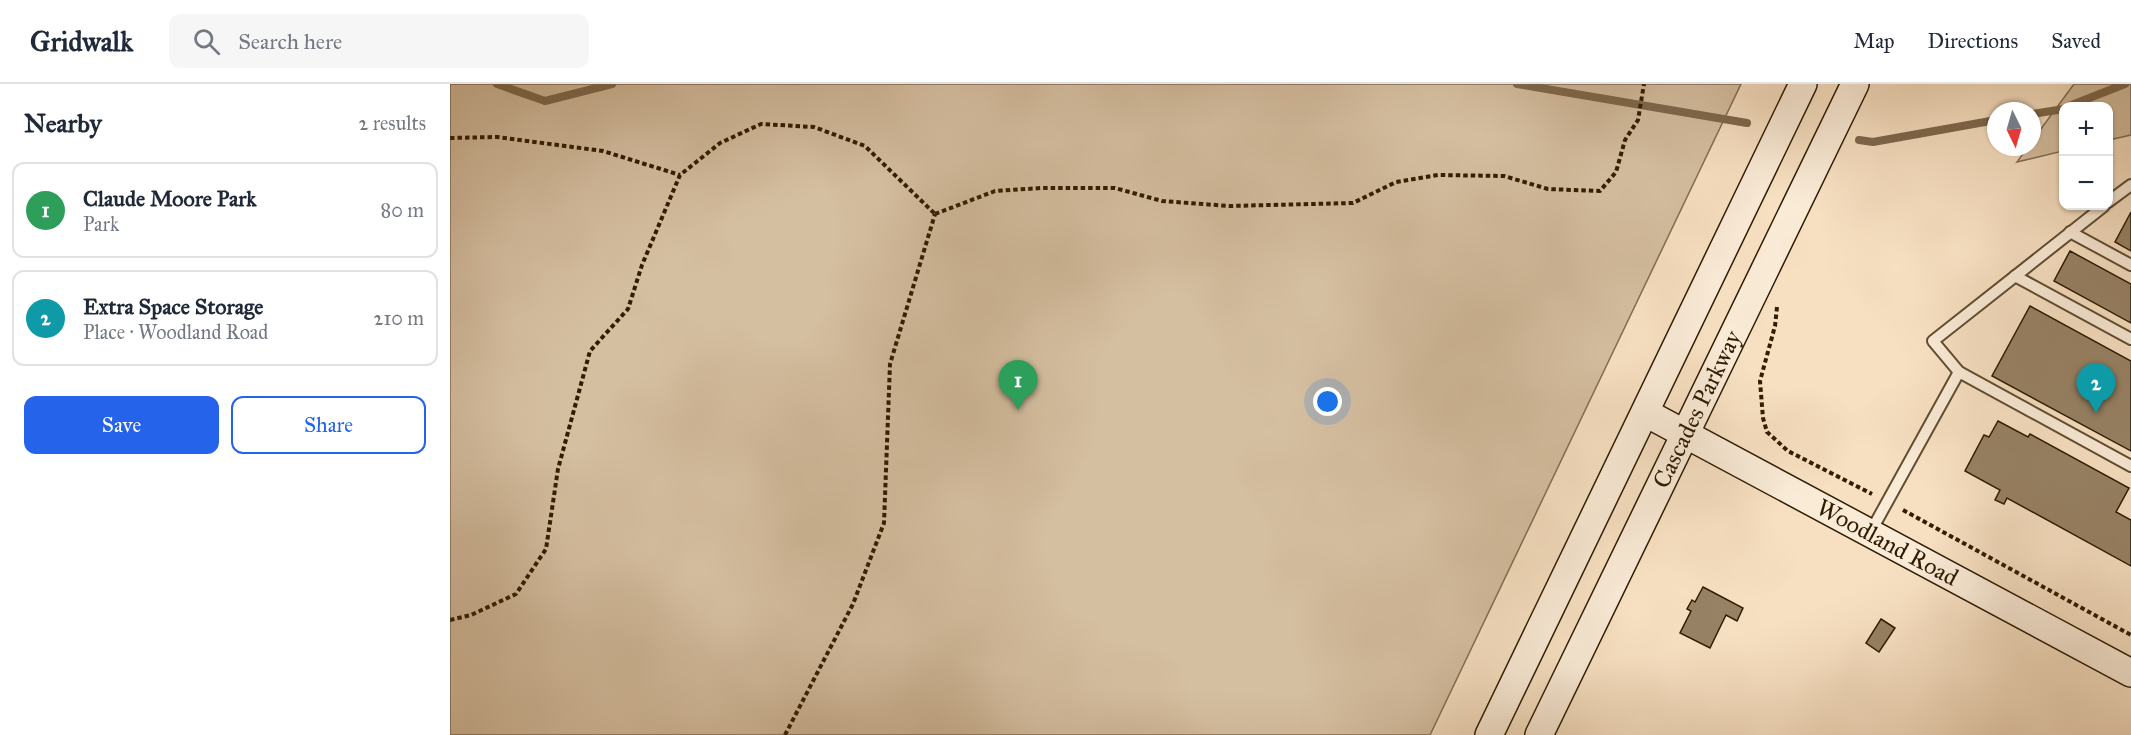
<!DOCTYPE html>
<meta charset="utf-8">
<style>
body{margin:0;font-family:"IM FELL Great Primer",serif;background:#f6f6f7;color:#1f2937}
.controls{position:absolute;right:18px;top:18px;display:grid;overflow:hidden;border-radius:12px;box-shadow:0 2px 4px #0004}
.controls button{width:54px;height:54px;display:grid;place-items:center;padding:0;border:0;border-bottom:2px solid #e0e1e3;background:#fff;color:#1f2937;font:30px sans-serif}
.compass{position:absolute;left:1537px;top:18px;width:54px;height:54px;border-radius:50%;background:#fff;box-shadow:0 2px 4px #0004;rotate:175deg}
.you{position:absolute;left:878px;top:318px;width:21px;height:21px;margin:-15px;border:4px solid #fff;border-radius:50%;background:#1a73e8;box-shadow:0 0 0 9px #1a73e833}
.badge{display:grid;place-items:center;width:39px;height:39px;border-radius:50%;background:#2563eb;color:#fff;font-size:20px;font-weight:700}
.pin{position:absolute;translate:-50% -50px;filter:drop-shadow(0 2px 3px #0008)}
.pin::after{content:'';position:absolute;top:32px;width:21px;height:18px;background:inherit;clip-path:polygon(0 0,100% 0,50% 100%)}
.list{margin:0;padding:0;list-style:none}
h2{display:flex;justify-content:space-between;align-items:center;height:78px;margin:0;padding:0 24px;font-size:26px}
h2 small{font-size:20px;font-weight:400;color:#747a83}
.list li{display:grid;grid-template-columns:39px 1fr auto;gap:18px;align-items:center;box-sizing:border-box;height:96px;margin:0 12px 12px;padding:0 12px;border:2px solid #e0e1e3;border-radius:12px}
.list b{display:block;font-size:22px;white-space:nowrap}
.list p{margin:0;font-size:20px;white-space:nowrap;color:#747a83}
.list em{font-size:20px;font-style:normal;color:#747a83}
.actions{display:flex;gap:12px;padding:18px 24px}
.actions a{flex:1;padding:14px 0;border:2px solid #2563eb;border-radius:12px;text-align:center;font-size:21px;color:#2563eb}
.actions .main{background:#2563eb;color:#fff}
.icon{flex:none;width:33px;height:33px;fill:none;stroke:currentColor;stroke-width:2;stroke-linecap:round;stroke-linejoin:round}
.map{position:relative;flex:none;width:1681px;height:651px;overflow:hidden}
header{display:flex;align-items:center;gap:36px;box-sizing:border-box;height:84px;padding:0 30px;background:#fff;border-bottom:2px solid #e0e1e3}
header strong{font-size:28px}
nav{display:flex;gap:33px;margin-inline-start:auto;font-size:21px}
.search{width:420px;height:54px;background:#f6f6f7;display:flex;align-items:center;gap:15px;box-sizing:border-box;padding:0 21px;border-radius:12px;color:#747a83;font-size:22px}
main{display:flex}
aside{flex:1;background:#fff}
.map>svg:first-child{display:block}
</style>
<header>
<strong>Gridwalk</strong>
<div class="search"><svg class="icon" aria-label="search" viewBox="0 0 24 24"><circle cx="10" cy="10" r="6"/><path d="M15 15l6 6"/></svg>Search here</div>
<nav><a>Map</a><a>Directions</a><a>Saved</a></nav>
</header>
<main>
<aside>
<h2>Nearby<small>2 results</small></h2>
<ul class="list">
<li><span class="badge" style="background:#2e9e5b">1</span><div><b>Claude Moore Park</b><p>Park</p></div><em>80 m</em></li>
<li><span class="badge" style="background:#0f9aa8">2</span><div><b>Extra Space Storage</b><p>Place · Woodland Road</p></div><em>210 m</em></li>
</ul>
<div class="actions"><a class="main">Save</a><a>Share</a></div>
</aside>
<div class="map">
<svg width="1681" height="651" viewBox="0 0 1681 651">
<rect width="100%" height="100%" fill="#f7e0c2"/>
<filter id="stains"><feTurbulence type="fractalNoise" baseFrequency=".00333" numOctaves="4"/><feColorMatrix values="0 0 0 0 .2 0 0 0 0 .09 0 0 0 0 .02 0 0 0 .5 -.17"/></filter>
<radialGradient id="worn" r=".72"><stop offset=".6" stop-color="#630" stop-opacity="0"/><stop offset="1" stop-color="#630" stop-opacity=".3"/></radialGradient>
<!-- green -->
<g fill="#d5bfa1" stroke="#826e51" stroke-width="1.5">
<path d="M0 0H1291L980 651H0Z"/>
<path d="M1624 0H1681V51L1659 56 1658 22H1614L1613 67 1567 78 1578 63H1582V57Z"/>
</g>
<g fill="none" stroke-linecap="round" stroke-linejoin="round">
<!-- stream -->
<g stroke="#7e694d" stroke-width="8">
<path d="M47 0 95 17 162 0"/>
<path d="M1067 0 1297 39"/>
<path d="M1619 22 1675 0"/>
<path d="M1582 30 1614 25"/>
<path d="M1409 56 1423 58 1546 36"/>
</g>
</g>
<!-- building -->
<g fill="#978265" stroke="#2f1c01" stroke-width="1.5">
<path d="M1681 128V167L1665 158Z"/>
<path d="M1620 167 1681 200V239L1604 197Z"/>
<path d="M1580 222 1681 277V367L1542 292Z"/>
<path d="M1548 337 1578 353 1580 350 1679 404 1666 428 1681 436V482L1557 414 1554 420 1545 416 1550 406 1515 387 1534 351 1539 353Z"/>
<path d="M1253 503 1293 524 1287 537 1276 531 1260 564 1230 549 1241 527 1237 525 1242 516 1245 518Z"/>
<path d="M1431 535 1445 544 1429 568 1416 559Z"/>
</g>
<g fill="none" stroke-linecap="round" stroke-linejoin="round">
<!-- lane casing -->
<g stroke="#614d31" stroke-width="14">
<g id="lane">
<path d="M1658 118 1681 101"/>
<path d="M1654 122 1483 257 1509 288 1681 382"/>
<path d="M1620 148 1681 181"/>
<path d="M1565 192 1681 255"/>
<path d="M1420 449 1509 288"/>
</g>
</g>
<!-- secondary casing -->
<g stroke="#2f1c01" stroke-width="30">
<g id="secondary">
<path id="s1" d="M1196 329 1681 589"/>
<path d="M1039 651 1353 0"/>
<path id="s2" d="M1089 651 1405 0"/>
</g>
</g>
<!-- path -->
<g stroke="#2f1c01" stroke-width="4" stroke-dasharray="4.5 3" stroke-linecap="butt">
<path d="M0 54 47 53 153 67 230 91"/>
<path d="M485 130 545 107 592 104H665L712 117 779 122 903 119 946 98 988 91 1054 92 1098 105 1150 107 1166 88 1175 56 1188 36 1194 0"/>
<path d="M1327 223 1325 242 1310 297 1313 334 1317 348 1338 367 1422 410"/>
<path d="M1453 426 1681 551"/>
<path d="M0 536 21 531 66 510 96 465 108 385 140 267 178 225 192 181 230 91 270 59 311 40 364 43 415 62 485 130"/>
<path d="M335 651 403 520 434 439 440 280 485 130"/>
</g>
<!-- lane -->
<use href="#lane" stroke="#faebd7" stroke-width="10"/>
<!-- secondary -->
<use href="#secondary" stroke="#faebd7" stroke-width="27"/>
</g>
<g text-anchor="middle" stroke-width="4.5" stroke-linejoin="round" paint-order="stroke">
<!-- street labels -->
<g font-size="24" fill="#2f1c01" stroke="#faebd7">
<text dy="8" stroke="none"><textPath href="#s2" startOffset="362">Cascades Parkway</textPath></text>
<text dy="8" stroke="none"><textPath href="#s1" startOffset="274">Woodland Road</textPath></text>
</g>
</g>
<rect width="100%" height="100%" filter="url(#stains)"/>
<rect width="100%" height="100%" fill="url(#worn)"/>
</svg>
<div class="controls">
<button>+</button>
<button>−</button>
</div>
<svg class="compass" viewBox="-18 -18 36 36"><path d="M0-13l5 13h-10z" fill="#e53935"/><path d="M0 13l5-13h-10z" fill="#747a83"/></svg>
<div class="you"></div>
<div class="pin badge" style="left:568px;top:326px;background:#2e9e5b">1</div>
<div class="pin badge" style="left:1646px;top:329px;background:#0f9aa8">2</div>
</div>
</main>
